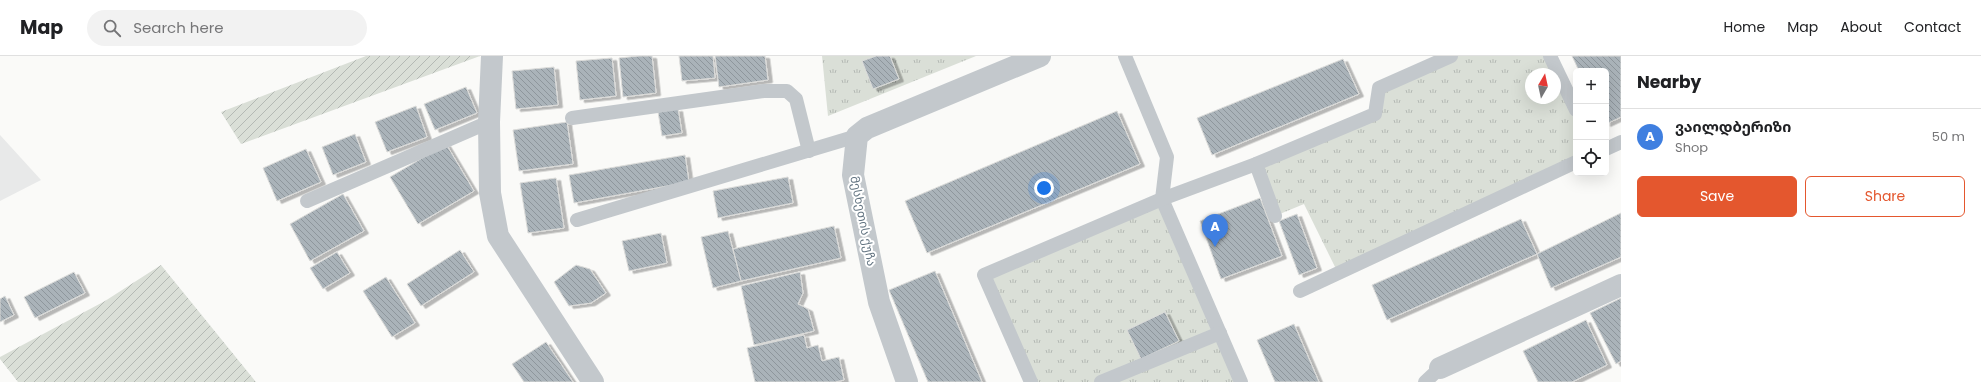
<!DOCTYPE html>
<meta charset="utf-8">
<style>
body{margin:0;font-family:Poppins,"Noto Sans Georgian",sans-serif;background:#f2f2f2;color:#202124}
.controls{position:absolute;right:12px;top:12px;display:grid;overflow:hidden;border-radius:6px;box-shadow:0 4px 16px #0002}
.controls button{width:36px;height:36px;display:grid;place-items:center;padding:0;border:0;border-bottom:1px solid #e0e0e0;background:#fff;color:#202124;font:20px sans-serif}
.compass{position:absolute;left:1525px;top:12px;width:36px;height:36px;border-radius:50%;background:#fff;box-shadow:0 4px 16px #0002;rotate:9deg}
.you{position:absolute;left:1044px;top:132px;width:14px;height:14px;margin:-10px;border:3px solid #fff;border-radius:50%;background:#1a73e8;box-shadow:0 0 0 6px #1a73e833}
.badge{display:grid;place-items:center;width:26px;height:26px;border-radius:50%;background:#e4572e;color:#fff;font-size:13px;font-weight:700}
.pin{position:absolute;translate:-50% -33px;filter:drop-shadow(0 1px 2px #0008)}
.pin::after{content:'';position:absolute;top:21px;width:14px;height:12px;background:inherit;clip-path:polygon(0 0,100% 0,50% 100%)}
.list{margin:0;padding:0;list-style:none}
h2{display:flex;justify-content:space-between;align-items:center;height:52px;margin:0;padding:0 16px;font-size:17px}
h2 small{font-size:13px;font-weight:400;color:#757577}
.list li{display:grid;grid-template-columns:26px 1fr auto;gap:12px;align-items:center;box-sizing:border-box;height:56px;padding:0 16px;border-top:1px solid #e0e0e0}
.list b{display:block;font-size:15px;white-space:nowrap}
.list p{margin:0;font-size:13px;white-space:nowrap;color:#757577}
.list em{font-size:13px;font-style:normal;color:#757577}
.actions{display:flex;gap:8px;padding:12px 16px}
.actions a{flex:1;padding:9px 0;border:1px solid #e4572e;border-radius:6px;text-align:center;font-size:14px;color:#e4572e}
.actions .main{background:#e4572e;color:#fff}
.icon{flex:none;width:22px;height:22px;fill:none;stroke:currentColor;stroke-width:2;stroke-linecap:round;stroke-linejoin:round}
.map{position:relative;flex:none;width:1621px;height:326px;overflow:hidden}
header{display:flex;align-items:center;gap:24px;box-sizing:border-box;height:56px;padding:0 20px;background:#fff;border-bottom:1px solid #e0e0e0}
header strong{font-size:19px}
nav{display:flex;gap:22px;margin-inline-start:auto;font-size:14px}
.search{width:280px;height:36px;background:#f2f2f2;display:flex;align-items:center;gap:10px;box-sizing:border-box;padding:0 14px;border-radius:22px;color:#757577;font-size:15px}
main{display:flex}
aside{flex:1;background:#fff}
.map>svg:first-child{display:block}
</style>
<header>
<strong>Map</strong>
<div class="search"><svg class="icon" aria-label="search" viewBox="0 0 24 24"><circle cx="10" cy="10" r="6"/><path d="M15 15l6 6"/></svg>Search here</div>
<nav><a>Home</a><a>Map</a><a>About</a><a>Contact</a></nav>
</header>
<main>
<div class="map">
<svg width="1621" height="326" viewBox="0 0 1621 326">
<defs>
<pattern id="grass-tufts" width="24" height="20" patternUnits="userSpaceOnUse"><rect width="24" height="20" fill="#dadfd7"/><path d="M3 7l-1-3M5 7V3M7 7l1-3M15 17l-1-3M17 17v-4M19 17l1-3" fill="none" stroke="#b4b9b4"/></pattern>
<pattern id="garden-furrows" width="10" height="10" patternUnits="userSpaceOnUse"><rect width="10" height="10" fill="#dadfd7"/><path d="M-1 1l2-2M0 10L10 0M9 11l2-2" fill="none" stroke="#b4b9b4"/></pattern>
<pattern id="building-back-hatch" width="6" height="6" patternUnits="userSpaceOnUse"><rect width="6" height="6" fill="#aab3b9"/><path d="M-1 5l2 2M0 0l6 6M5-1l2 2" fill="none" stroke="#8e969c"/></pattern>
<filter id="shadow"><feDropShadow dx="4.5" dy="2.5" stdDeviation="0" flood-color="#0004"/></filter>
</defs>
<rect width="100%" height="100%" fill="#fafaf8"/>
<!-- built -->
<path fill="#e8e9e9" d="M0 79 41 124 0 145Z"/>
<!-- grass -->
<g fill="url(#grass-tufts)" fill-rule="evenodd">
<path d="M822 0H976L828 60Z"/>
<path d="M1451 0H1550L1576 54V106L1338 217 1304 148 1275 160 1256 108 1375 58 1379 32ZM1531 18H1555V42H1531Z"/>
<path d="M1162 143 1241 326H1031L984 219Z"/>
</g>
<!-- garden -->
<g fill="url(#garden-furrows)">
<path d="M366 0H480L241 88 221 56Z"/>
<path d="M161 209 256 326H18L0 303V301L105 245Z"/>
</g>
<!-- building -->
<g fill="url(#building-back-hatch)" stroke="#dcdcda" filter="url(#shadow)">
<path d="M639 0H652L656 37 623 41 619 2Z"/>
<path d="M679 0H713L715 22 682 25Z"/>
<path d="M715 0H765L768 24 719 31Z"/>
<path d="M876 0H890L899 23 873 33 862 5Z"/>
<path d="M1572 0H1621V61L1606 68V15H1579Z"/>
<path d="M612 2 616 40 580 44 576 5Z"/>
<path d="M1343 3 1359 38 1212 99 1197 62Z"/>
<path d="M554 11 558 49 516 53 512 15Z"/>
<path d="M466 31 477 57 435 74 424 48Z"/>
<path d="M416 50 427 81 387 96 375 66Z"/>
<path d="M678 53 682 77 662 80 658 56Z"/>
<path d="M1117 55 1140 108 927 197 905 145Z"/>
<path d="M567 66 573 108 519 115 513 74Z"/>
<path d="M355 78 366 106 333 119 322 91Z"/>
<path d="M446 88 474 135 418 168 390 121Z"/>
<path d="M306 93 321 126 277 145 263 112Z"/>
<path d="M685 99 689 126 574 147 569 119Z"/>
<path d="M788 121 793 147 718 162 713 135Z"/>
<path d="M556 122 564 172 528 177 520 127Z"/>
<path d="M343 138 364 175 310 205 290 168Z"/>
<path d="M1260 142 1282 200 1221 223 1200 165Z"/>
<path d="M1621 157V201L1551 232 1537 198Z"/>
<path d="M1297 158 1317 212 1299 219 1279 165Z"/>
<path d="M1521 163 1537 198 1387 264 1372 229Z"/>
<path d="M834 170 841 202 741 225 733 193Z"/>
<path d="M728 175 741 225 713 232 701 181Z"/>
<path d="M661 177 667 207 629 215 622 185Z"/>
<path d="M460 194 474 216 421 250 407 228Z"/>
<path d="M337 196 350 217 323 233 310 212Z"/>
<path d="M576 209 590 213 606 237 591 247 569 250 554 226Z"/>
<path d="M935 215 982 326H928L889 234Z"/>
<path d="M74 216 85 237 35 262 24 241Z"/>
<path d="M800 216 803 237 798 248 808 253 814 275 754 289 741 230Z"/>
<path d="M386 221 415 267 392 281 363 235Z"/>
<path d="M5 240 14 259 0 266V243Z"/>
<path d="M1621 242V305L1616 308 1590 257Z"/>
<path d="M1165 256 1179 285 1141 303 1127 274Z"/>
<path d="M1586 264 1607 309 1572 326H1538L1523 295Z"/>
<path d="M1294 268 1319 326H1275L1257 284Z"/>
<path d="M804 279 807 292 818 289 822 305 839 301 844 324 835 326H755L747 292Z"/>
<path d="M546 286 573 326H524L512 308Z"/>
</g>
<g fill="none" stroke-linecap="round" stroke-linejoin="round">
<!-- service -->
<g stroke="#c3c8cc" stroke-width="14">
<path d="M1125 0 1167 101 1162 143 1241 326"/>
<path d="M1550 0 1576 54"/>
<path d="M572 62 764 35H787L796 43 809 95"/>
<path d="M1606 93 1621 86"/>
<path d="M1256 108 1275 160"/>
<path d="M307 145 489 66"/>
<path d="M577 164 857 80"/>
<path d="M1300 235 1576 106"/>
<path d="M1031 326 984 219 1162 143 1256 108 1375 58 1379 32 1451 0"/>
<path d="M1101 326 1220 277"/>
<path d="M1425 326 1440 312"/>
</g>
<!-- minor -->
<g stroke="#c3c8cc" stroke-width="22">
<path d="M492 0 489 66 490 137 498 180 593 326"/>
<path d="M1440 312 1621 229"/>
<path d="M907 326 879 246 853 119 857 80 867 72 1040 0"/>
</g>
</g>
<g text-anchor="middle" stroke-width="4" stroke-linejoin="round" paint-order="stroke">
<!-- street labels -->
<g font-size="12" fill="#657683" stroke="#fff">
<text transform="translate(863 165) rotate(79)" y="4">მესხეთის ქუჩა</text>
</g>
</g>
</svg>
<div class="controls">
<button>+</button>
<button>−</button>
<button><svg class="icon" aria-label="locate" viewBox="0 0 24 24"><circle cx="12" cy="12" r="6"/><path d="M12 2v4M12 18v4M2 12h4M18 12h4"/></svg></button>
</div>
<svg class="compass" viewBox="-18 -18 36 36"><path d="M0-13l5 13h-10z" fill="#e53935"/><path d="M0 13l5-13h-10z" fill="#757577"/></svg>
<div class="you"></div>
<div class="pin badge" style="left:1215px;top:191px;background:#3f7fe0">A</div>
</div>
<aside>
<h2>Nearby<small></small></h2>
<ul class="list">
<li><span class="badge" style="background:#3f7fe0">A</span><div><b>ვაილდბერიზი</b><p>Shop</p></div><em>50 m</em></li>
</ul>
<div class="actions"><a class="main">Save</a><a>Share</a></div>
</aside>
</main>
